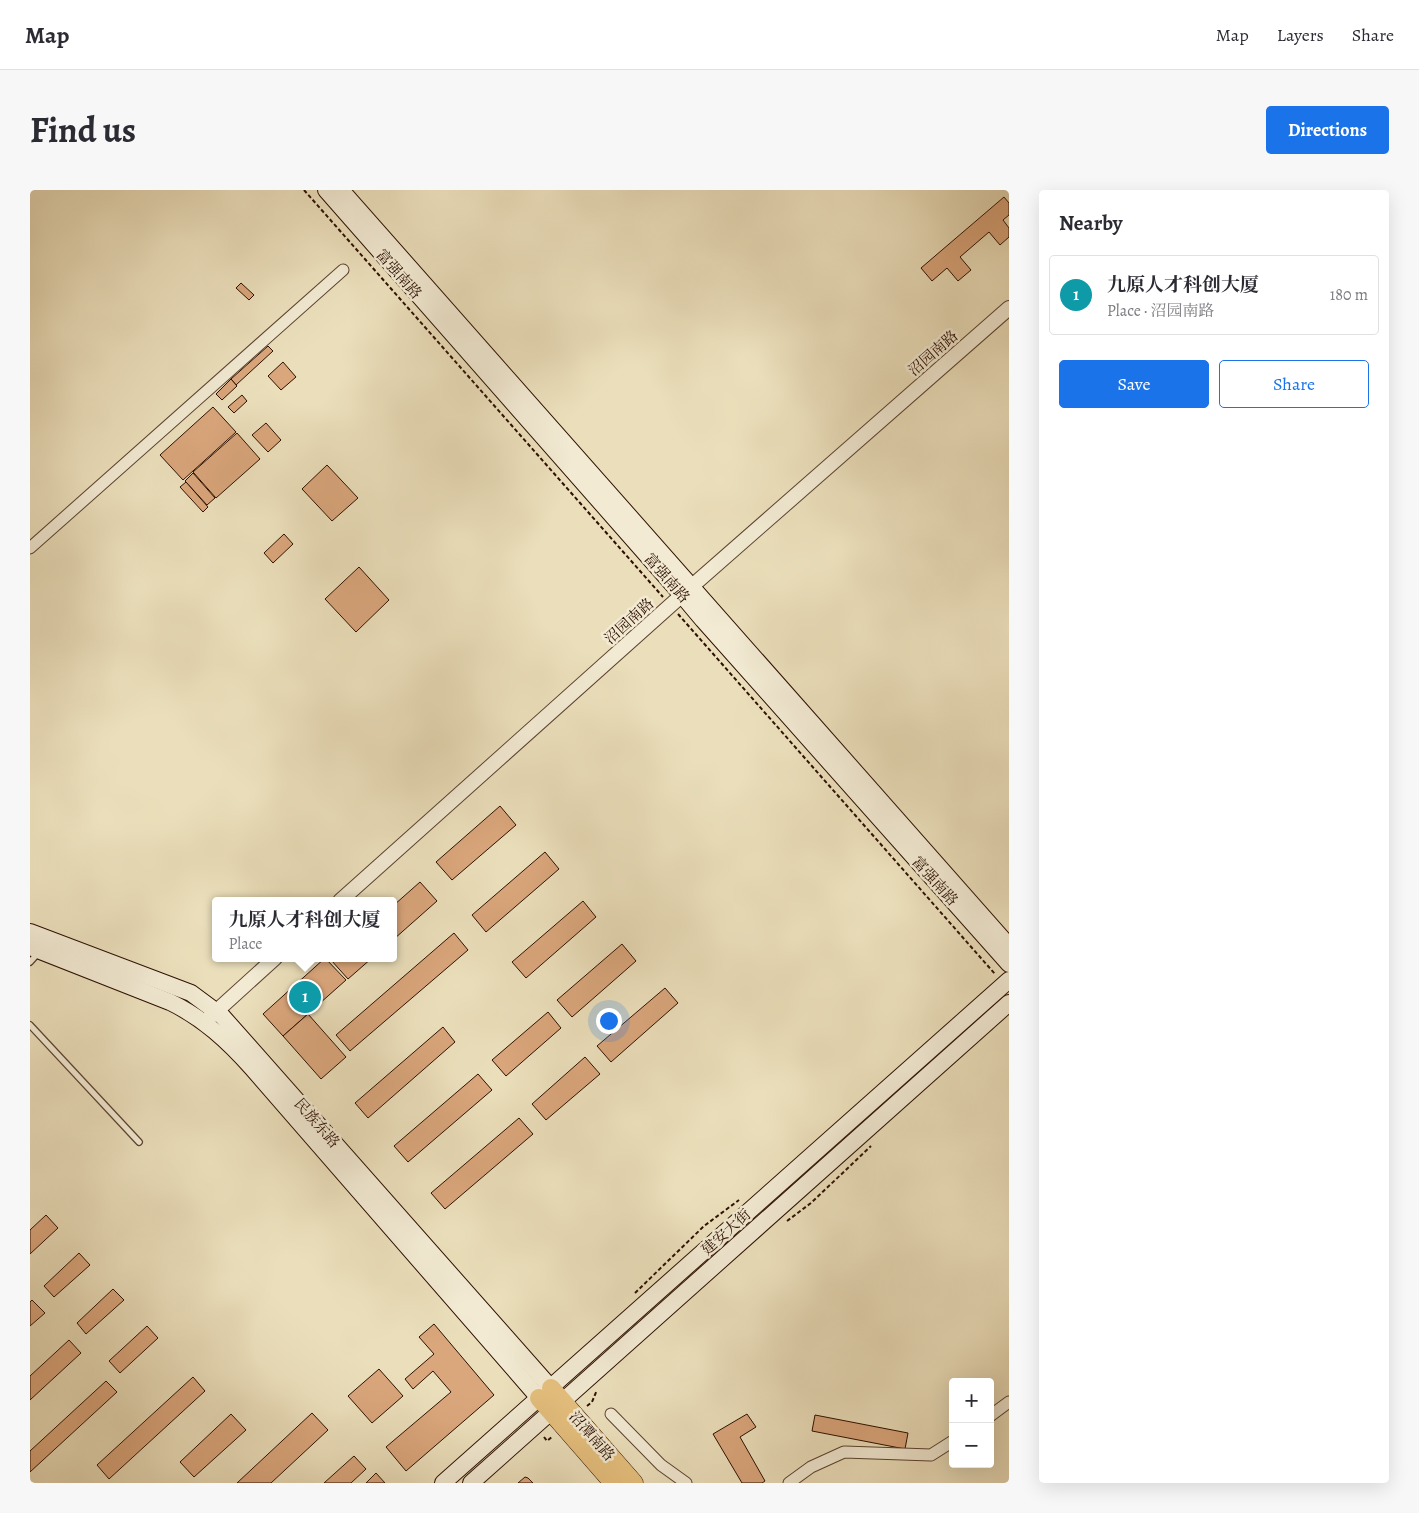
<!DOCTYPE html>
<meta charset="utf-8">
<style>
body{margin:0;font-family:Alegreya,"Noto Serif SC",serif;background:#f7f7f7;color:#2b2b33}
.controls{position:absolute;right:15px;bottom:15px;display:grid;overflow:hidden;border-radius:5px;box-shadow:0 5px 20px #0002}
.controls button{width:45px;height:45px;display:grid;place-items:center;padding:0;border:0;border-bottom:1px solid #e1e1e2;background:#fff;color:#2b2b33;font:25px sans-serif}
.you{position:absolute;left:578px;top:830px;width:18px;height:18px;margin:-12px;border:4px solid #fff;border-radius:50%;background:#1a73e8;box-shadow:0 0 0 8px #1a73e833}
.badge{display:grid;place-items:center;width:32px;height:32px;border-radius:50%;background:#1a73e8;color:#fff;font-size:16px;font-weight:700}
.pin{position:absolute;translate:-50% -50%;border:2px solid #fff;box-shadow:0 1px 5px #0006}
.popup{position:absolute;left:182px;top:707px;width:185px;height:65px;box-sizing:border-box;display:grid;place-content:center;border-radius:5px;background:#fff;filter:drop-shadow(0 1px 4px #0005);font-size:16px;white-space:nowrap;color:#7c7c81}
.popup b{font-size:19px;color:#2b2b33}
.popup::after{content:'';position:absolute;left:50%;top:100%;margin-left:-10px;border:10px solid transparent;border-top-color:#fff}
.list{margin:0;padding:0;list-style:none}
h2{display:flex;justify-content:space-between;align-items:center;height:65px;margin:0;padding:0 20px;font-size:21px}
h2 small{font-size:16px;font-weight:400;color:#7c7c81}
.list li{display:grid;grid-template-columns:32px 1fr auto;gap:15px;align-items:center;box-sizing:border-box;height:80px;margin:0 10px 10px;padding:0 10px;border:1px solid #e1e1e2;border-radius:5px}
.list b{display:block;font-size:19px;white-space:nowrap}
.list p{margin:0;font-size:16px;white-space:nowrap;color:#7c7c81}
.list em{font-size:16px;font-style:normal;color:#7c7c81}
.actions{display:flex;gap:10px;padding:15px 20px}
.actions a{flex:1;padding:11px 0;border:1px solid #1a73e8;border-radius:5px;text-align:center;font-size:18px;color:#1a73e8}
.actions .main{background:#1a73e8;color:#fff}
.map{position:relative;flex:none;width:979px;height:1293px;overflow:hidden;border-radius:5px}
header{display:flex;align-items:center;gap:30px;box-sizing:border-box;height:70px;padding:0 25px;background:#fff;border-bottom:1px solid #e1e1e2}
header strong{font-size:24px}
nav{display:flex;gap:28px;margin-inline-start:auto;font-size:18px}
.intro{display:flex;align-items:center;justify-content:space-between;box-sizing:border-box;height:120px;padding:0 30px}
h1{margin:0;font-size:35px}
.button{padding:12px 22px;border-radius:5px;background:#1a73e8;color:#fff;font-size:18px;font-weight:700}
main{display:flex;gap:30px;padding:0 30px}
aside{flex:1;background:#fff;border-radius:5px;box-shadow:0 5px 20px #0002}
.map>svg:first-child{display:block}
</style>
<header>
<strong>Map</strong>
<nav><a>Map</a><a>Layers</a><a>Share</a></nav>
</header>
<div class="intro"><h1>Find us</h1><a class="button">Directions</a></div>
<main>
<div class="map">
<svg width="979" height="1293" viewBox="0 0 979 1293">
<rect width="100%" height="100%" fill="#ebdfbb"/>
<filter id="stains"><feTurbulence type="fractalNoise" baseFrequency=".004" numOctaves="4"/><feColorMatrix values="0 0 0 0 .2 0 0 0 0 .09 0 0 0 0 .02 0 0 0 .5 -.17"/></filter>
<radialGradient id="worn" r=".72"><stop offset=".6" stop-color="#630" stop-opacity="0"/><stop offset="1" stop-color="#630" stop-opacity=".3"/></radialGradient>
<!-- building -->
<g fill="#daa67c" stroke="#2d0f01">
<path d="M974 7 979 13V25L973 30 979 38V47L970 55 959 42 930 67 941 80 928 91 917 78 902 91 891 78Z"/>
<path d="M211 93 224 105 219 110 206 98Z"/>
<path d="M238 156 243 161 206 195 201 189Z"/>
<path d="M253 172 266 187 251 200 238 186Z"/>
<path d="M201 189 207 196 192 210 186 204Z"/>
<path d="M212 205 217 211 204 223 198 217Z"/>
<path d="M183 217 206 242 153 290 130 265Z"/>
<path d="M236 233 251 250 238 262 222 245Z"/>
<path d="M207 243 230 269 186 308 163 282Z"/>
<path d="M297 275 328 308 302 331 272 299Z"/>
<path d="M163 283 185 308 177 315 155 291Z"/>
<path d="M156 292 178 317 173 322 150 297Z"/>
<path d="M254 344 263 354 243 373 234 363Z"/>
<path d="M329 377 359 410 326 442 295 409Z"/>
<path d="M470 616 486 635 422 690 406 672Z"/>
<path d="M515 662 529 679 456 742 442 725Z"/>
<path d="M390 692 407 711 364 749V715Z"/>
<path d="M553 711 566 727 496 788 482 772Z"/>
<path d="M424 743 438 760 320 861 306 845Z"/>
<path d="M592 754 606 771 542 827 527 810Z"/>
<path d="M295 768 316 790 253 846 233 824Z"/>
<path d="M303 768H342L318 789 301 770Z"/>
<path d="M635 798 648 813 581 872 567 856Z"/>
<path d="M518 822 531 838 476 886 462 870Z"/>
<path d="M278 824 316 867 291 889 253 846Z"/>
<path d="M413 837 425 852 338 928 325 913Z"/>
<path d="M555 867 570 884 516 930 502 914Z"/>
<path d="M448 884 462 900 378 972 364 956Z"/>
<path d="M489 928 503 944 415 1019 401 1003Z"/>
<path d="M16 1025 28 1038 0 1064V1040Z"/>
<path d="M49 1063 60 1075 24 1107 14 1096Z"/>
<path d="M83 1099 94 1110 56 1144 47 1133Z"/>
<path d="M2 1110 15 1123 0 1136V1112Z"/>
<path d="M404 1134 464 1205 376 1281 356 1257 421 1202 403 1181 383 1199 375 1189 404 1164 389 1147Z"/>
<path d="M117 1136 128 1148 90 1183 79 1171Z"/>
<path d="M39 1150 51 1163 0 1210V1186Z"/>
<path d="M349 1179 373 1206 342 1233 318 1206Z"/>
<path d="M163 1187 175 1201 79 1289 67 1275Z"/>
<path d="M76 1191 87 1202 0 1282V1261Z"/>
<path d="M282 1223 298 1240 241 1293H207Z"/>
<path d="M201 1224 216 1240 164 1287 150 1272Z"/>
<path d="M717 1224 726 1237 710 1247 735 1291 732 1293H712L683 1244Z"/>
<path d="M785 1225 878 1243 875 1259 782 1241Z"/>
<path d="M324 1266 336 1279 321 1293H294Z"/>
<path d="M346 1283 355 1293H336Z"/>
<path d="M495 1287 498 1288 503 1293H488Z"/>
</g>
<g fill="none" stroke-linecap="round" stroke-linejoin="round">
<!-- service casing -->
<g stroke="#5c4330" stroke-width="8">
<g id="service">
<path d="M0 772 9 762"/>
<path d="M0 835 109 952"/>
</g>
</g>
<!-- minor casing -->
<g stroke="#5c4330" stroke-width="13">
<g id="minor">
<path d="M0 358 313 80"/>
<path d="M581 1224 631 1275 656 1293"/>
<path d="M960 1226 979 1212"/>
<path d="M759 1293 781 1277 814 1262 901 1265 923 1251"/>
</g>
</g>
<!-- tertiary casing -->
<g stroke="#5c4330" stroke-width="16">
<g id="tertiary">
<path d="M310 711 661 397 979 118"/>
<path d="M179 828 245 768"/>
</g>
</g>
<!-- secondary casing -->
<g stroke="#2d0f01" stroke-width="18">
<g id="secondary">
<path d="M296 0 652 405 673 430 979 774"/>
<path d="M311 0 979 756"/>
<path d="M0 742 161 803 192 826 521 1198"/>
<path d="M0 757 140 812C173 828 198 851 222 878L509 1208"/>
<path d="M413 1293 979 790"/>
<path d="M441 1293 979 813"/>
</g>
</g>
<!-- primary casing -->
<g stroke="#2d0f01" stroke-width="19">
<g id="primary">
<path d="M521 1198 604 1293"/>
<path d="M509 1208 583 1293"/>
</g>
</g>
<!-- path -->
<g stroke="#2d0f01" stroke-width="2" stroke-dasharray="4 2.5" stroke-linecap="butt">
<path d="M274 0 633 407"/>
<path d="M648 424 965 784"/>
<path d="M757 1031 781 1013 841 956"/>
<path d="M605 1103 674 1036 709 1010"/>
<path d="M557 1216 562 1212 567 1200"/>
<path d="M514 1247 517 1251 523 1246"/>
</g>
<!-- service -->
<use href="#service" stroke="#f2ead3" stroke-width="5.5"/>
<!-- minor -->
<use href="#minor" stroke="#f2ead3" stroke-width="11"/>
<!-- tertiary -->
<use href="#tertiary" stroke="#f2ead3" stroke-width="14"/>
<!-- secondary -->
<use href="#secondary" stroke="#f2ead3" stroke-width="16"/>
<!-- primary -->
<use href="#primary" stroke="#e6c07e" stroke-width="18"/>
</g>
<g text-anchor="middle" stroke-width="5" stroke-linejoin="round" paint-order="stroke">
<!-- street labels -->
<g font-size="15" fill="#2d0f01" stroke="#f2ead3">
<text transform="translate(369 84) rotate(49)" y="5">富强南路</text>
<text transform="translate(903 163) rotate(-41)" y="5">沼园南路</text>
<text transform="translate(637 388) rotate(49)" y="5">富强南路</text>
<text transform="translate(599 431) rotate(-42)" y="5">沼园南路</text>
<text transform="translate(905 691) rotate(48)" y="5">富强南路</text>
<text transform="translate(287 933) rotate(49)" y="5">民族东路</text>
<text transform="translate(696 1042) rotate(-42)" y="5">建安大街</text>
<text transform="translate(562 1246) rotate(49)" y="5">沼潭南路</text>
</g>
</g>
<rect width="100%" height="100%" filter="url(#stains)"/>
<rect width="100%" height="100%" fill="url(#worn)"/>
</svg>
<div class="controls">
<button>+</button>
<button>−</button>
</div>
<div class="you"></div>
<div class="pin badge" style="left:275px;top:807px;background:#0f9aa8">1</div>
<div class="popup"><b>九原人才科创大厦</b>Place</div>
</div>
<aside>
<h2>Nearby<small></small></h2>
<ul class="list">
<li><span class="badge" style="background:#0f9aa8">1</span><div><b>九原人才科创大厦</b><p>Place · 沼园南路</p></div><em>180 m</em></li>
</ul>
<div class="actions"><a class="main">Save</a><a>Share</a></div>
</aside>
</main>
